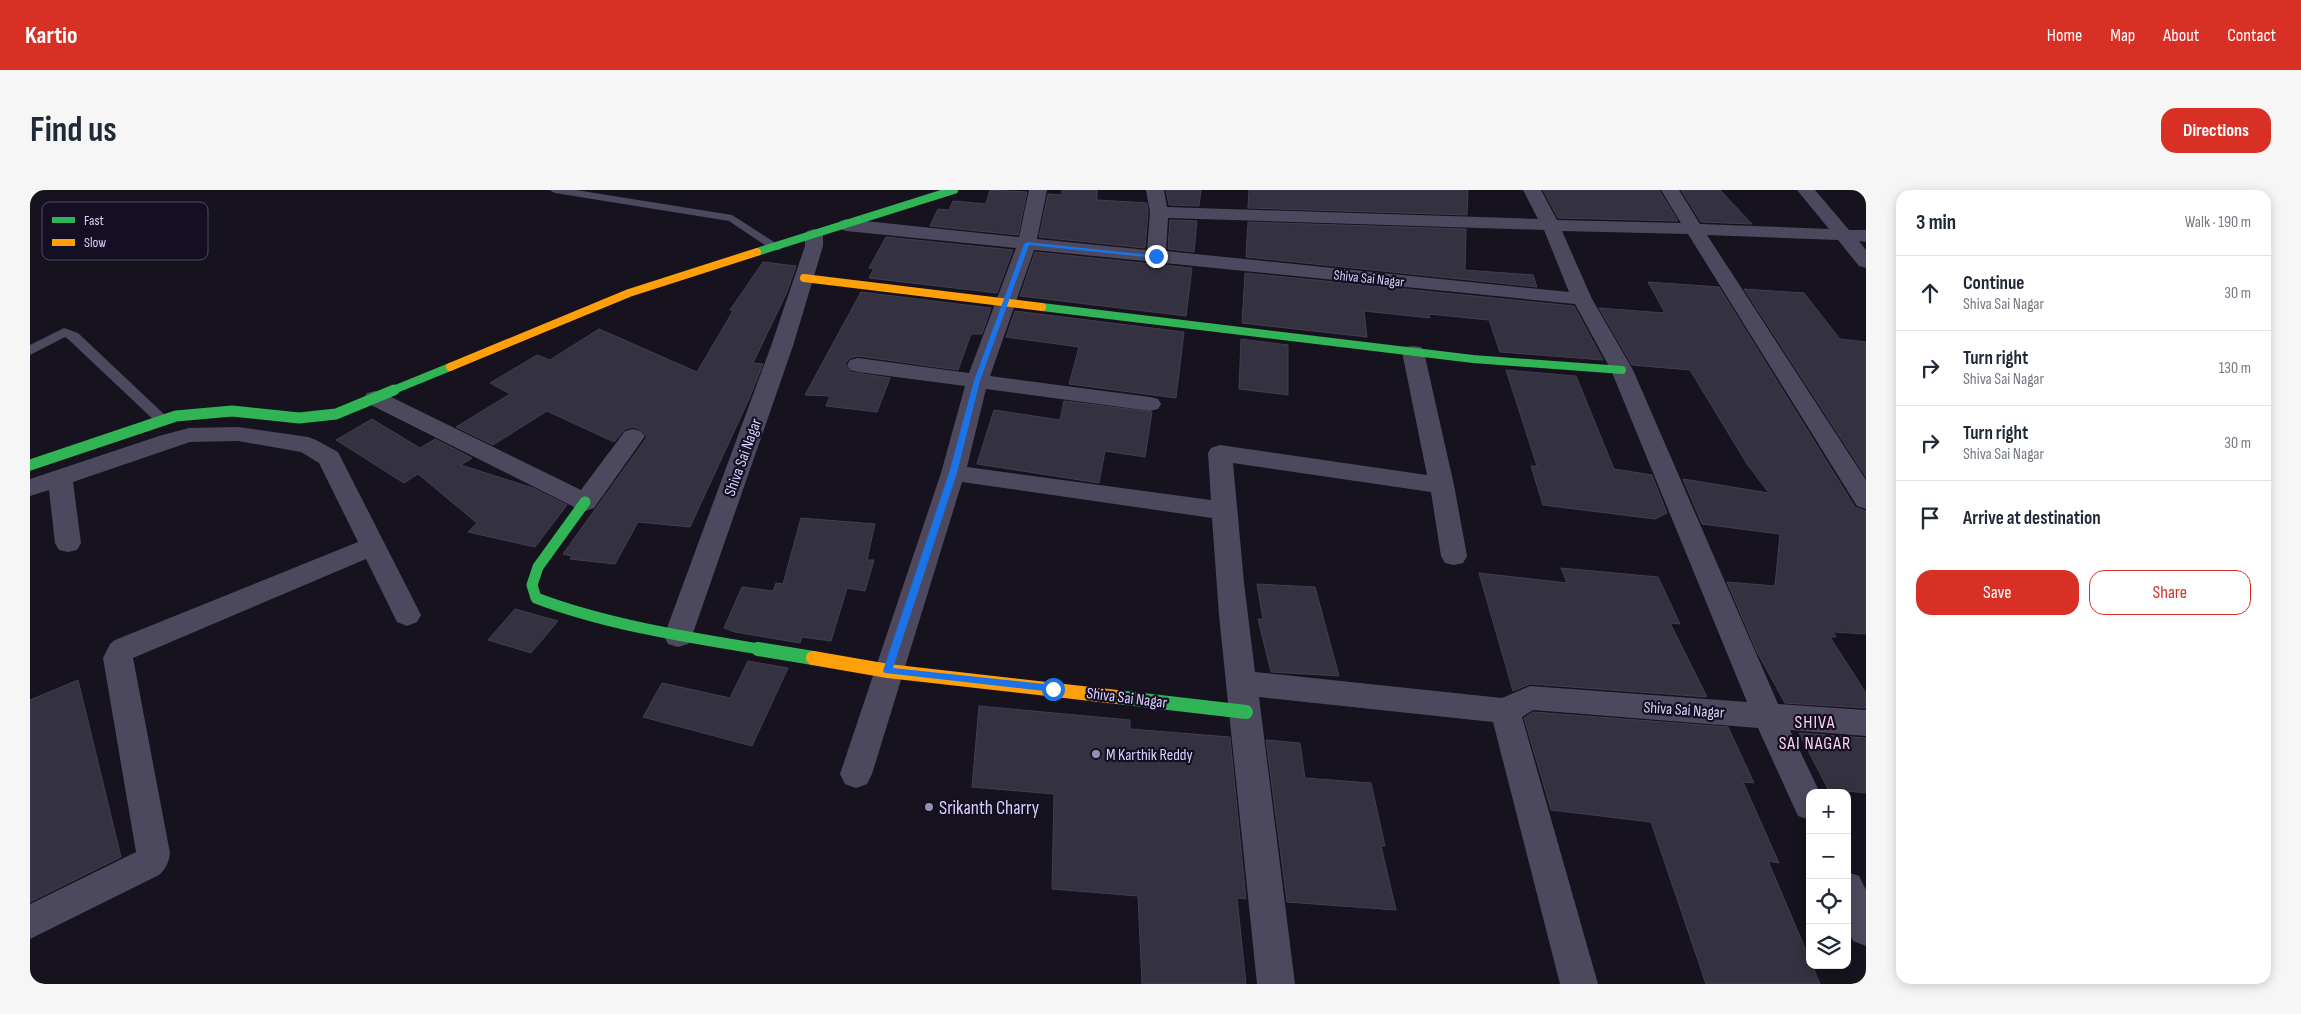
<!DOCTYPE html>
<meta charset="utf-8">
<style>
body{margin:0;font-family:"Sofia Sans Condensed",sans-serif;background:#f6f6f7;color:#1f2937}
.controls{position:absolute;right:15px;bottom:15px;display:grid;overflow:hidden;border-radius:10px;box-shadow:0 2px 12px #0003}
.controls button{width:45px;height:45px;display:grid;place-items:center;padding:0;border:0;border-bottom:1px solid #e0e1e3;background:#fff;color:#1f2937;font:25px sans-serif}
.stop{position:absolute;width:15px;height:15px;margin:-11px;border:4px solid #1a73e8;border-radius:50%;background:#fff}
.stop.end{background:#1a73e8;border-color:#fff;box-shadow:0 1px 5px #0008}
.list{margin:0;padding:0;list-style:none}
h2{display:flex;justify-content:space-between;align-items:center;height:65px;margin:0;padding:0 20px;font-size:21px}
h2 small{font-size:16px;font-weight:400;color:#747a83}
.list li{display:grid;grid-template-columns:32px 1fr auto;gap:15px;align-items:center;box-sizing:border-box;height:75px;padding:0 20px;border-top:1px solid #e0e1e3}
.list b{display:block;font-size:19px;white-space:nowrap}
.list p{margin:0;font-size:16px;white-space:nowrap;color:#747a83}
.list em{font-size:16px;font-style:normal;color:#747a83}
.actions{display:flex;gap:10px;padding:15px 20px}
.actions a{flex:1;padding:11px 0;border:1px solid #d93025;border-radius:15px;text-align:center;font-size:18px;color:#d93025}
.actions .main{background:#d93025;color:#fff}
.icon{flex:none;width:28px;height:28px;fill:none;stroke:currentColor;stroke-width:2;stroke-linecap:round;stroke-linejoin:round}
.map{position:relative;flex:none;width:1836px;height:794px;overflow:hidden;border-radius:15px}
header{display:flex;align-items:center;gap:30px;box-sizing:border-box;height:70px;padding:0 25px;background:#d93025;color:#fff}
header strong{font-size:24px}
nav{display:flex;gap:28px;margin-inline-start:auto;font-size:18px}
.intro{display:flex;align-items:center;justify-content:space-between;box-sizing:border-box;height:120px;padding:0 30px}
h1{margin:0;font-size:35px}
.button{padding:12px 22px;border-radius:15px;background:#d93025;color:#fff;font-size:18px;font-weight:700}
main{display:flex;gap:30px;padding:0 30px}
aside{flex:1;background:#fff;border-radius:15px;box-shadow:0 2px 12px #0003}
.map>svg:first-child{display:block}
</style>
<header>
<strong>Kartio</strong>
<nav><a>Home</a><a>Map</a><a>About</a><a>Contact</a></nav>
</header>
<div class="intro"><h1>Find us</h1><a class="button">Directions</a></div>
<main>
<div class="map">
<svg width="1836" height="794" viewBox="0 0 1836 794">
<rect width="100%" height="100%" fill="#16131e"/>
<!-- building -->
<g fill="#343140" stroke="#433e51">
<path d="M960 0 997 2 988 45 900 36 908 19 919 20 923 11 956 14Z"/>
<path d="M1032 0H1067V10L1117 13 1118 22 1115 58 1009 47 1018 4 1032 5Z"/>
<path d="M1136 0H1171L1169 16 1139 15Z"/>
<path d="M1219 0H1438L1437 25 1218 18Z"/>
<path d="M1513 0H1629L1648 31 1528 28Z"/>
<path d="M1651 0H1690L1722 34 1671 32Z"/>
<path d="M1140 30 1167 31 1164 62 1138 59Z"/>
<path d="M1218 32 1436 39 1435 80 1503 85 1507 97 1216 67Z"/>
<path d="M856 47 983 60 967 103 839 88 844 78H839Z"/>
<path d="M1005 62 1162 78 1156 126 990 106Z"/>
<path d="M733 72 766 76 757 102 723 173 733 174 719 209 660 337 608 332 585 374 540 369 542 366 533 364 617 247 612 240 603 237 595 239 584 252 517 221 463 255 426 237 480 204 460 193 507 165 520 170 569 139 667 182 703 121 700 120Z"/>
<path d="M1215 83 1544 116 1573 170 1470 162 1459 130 1399 124 1400 128 1334 121 1337 147 1212 133Z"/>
<path d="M1618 92 1689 97 1825 317 1836 321V444L1803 442 1806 447H1800L1836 503V518L1755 513 1727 462 1697 392 1745 396 1750 344 1672 334 1653 289 1739 303 1717 274 1660 180 1602 175 1569 118 1635 123Z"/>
<path d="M1714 99 1774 103 1810 149 1836 152V287Z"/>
<path d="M831 102 961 118 952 144H941L928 180 828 166 820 168 815 174 820 182 860 188 847 222 796 216 800 206 775 205Z"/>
<path d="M985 121 1154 142 1146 208 1039 194 1049 157 976 147Z"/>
<path d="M1211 149 1258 155V205L1209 199Z"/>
<path d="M1476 180 1546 186 1584 279 1622 285 1637 323 1625 329 1513 315 1501 276H1507Z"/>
<path d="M1034 211 1122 222 1115 267 1075 261 1069 293 947 274 964 220 1030 230Z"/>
<path d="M342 229 390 258 405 249 442 268 431 275 503 298 537 315 505 357 438 342 447 333 388 284 374 293 306 250Z"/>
<path d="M771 328 845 334 837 370H844L835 401 817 398 801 451 772 447 770 453 705 442 694 438 712 397 743 401 746 393 753 394Z"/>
<path d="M1531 378 1628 387 1650 434 1640 433 1677 507 1500 494 1483 501 1449 383 1537 393Z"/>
<path d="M1227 394 1285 397 1309 486 1241 482 1228 429H1233Z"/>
<path d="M485 419 528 431 501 463 458 450Z"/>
<path d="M718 471 758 478 722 556 613 527 632 493 700 508Z"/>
<path d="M48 490 91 667 0 712V510Z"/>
<path d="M949 516 1100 530V539L1200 547 1216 709 1207 708 1216 794H1112L1108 706 1022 699 1024 604 942 597Z"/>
<path d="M1503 522 1698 537 1724 593 1713 592 1749 673 1738 671 1780 770V775H1782L1790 794H1676L1621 632 1521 620 1494 528Z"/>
<path d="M1769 543 1836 548V603L1798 599Z"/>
<path d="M1236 550 1270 553 1275 588 1341 593 1355 656H1351L1366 720 1257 712Z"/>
</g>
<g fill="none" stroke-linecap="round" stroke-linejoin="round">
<!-- lane -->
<g fill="#4c495e" fill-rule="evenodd">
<path d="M519 0H546L702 25 752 57 750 60H742L699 31 525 3Z"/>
<path d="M34 138 48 143 137 227 139 230 137 233H127L38 149 35 147 0 165V155Z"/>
</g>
<!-- street -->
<g fill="#4c495e" fill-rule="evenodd">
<path d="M999 0H1017L1007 49 1117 60 1120 22 1116 0H1134L1137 17 1508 29 1493 0H1511L1527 30 1651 33 1631 0H1649L1670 34 1799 39 1767 0H1785L1819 40H1836V52L1829 51 1836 60V78L1829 76 1808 50 1677 45 1836 290V319L1827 316 1658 44 1532 41 1562 109 1603 180 1748 514 1836 520V546L1760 540 1790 603H1780V630L1768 626 1728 538 1503 520 1492 527 1568 794H1530L1463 532 1229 507 1265 794H1227L1189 425 1182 328 932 292 842 584 837 594 826 598 815 594 810 584 911 283 935 196 828 182 820 180 817 175 820 170 828 168 939 183 986 58 816 41 810 39 807 35 810 31 816 29 989 47ZM1138 28 1514 40 1539 102 1136 61ZM1004 60 1545 114 1581 180 1717 512 1500 496 1472 508 1225 482 1214 393 1203 273 1401 302 1411 366 1415 373 1424 375 1433 373 1437 366 1424 295 1394 162 1391 157 1383 156 1375 157 1372 162 1397 285 1190 255 1181 258 1178 263 1181 310 937 277 956 199 1120 221 1128 219 1131 214 1128 209 1120 207 960 186Z"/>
<path d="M784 39 791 41 793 45V56L763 156 662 446 658 454 648 457 638 454 634 446 741 156 775 56V45L777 41Z"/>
<path d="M345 201 353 203 551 300 595 241 603 239 611 241 615 246 564 318 555 321 546 318 337 213 334 208 337 203Z"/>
<path d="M208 237 278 247 286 250 308 262 391 425 387 432 377 436 367 432 336 369 103 468 140 663C139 672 136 679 129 685L0 749V714L106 662 73 468 80 454 85 450 328 352 289 273 271 262 208 251 160 252 43 292 51 353 47 360 38 362 29 360 25 353 19 300 0 306V289L129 246 159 238Z"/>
<path d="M1817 682 1829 686 1836 700V756L1823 751 1817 738Z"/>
</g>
<!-- fast-far2 -->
<g stroke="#30b455" stroke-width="8">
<path d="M727 62 924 0"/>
<path d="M1012 117 1443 169 1592 180"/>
<path d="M361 201 420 177"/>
</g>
<!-- fast-far1 -->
<g stroke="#30b455" stroke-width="11">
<path d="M0 275 146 226 202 221 269 228 306 224 364 200"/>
<path d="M555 312 508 377 502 395 506 408C577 435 661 448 735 460"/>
</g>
<!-- fast -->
<g stroke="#30b455" stroke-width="14">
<path d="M728 459 783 468"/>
<path d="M1087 507 1216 522"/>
</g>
<!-- slow-far1 -->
<g stroke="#ff9f0a" stroke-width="8">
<path d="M774 88 1012 117"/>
<path d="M420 177 599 103 727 62"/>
</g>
<!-- slow -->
<path stroke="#ff9f0a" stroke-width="14" d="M783 468 858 481 1087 507"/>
</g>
<!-- route -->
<path fill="#1a73e8" d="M997 52 1129 66 1126 68 999 55 950 191 927 283 863 478 1023 495 1027 499 1023 502 855 483 853 481 919 283 944 191 994 54Z"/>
<!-- markers -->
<g fill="#958faf" stroke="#140f22" stroke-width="2">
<circle cx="1066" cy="564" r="5"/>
<circle cx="899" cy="617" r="5"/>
</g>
<g text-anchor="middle" stroke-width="4.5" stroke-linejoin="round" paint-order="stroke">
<!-- far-street labels -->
<g font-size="14" fill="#dad2fd" stroke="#140f22">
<text transform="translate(1339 88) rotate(6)" y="5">Shiva Sai Nagar</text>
</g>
<!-- street labels -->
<g font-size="16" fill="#dad2fd" stroke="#140f22">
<text transform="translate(712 267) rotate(-70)" y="6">Shiva Sai Nagar</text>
<text transform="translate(1097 507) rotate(7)" y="6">Shiva Sai Nagar</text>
<text transform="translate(1654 519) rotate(4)" y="6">Shiva Sai Nagar</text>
</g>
<!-- poi labels -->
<g font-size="16" fill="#dad2fd" stroke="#140f22" text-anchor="start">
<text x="1076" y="570">M Karthik Reddy</text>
</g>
<!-- neighbourhood labels -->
<g font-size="18" letter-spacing="1" fill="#fdd4eb" stroke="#140f22">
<text x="1785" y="538">SHIVA<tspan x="1785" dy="21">SAI NAGAR</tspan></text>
</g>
<!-- near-poi labels -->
<g font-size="19" fill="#dad2fd" stroke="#140f22" text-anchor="start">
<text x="909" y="624">Srikanth Charry</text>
</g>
</g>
<!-- legend -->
<rect x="12" y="12" width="166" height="58" rx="8" fill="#140f22" stroke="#4f4a64" stroke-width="1"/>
<rect x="22" y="27" width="23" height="6" fill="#30b455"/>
<rect x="22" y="49" width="23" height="7" fill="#ff9f0a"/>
<g font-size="14" fill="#dad2fd">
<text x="54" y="35">Fast</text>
<text x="54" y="57">Slow</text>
</g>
</svg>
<div class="controls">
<button>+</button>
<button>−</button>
<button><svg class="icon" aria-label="locate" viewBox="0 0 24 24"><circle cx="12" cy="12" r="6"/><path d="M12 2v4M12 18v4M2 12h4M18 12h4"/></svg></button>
<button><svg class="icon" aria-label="layers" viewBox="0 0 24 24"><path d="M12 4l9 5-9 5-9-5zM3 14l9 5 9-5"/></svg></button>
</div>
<div class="stop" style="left:1023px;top:499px"></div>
<div class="stop end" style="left:1126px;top:66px"></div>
</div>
<aside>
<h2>3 min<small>Walk · 190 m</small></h2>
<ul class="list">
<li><svg class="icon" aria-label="ahead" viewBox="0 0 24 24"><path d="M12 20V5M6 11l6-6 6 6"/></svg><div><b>Continue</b><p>Shiva Sai Nagar</p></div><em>30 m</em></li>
<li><svg class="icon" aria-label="right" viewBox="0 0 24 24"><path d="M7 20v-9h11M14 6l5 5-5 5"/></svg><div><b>Turn right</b><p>Shiva Sai Nagar</p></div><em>130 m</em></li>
<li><svg class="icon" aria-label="right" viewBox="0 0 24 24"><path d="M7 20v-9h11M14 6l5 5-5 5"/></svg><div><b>Turn right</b><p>Shiva Sai Nagar</p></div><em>30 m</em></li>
<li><svg class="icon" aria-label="arrive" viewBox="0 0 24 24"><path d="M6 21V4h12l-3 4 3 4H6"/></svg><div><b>Arrive at destination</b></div></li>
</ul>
<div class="actions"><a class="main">Save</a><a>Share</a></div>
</aside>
</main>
